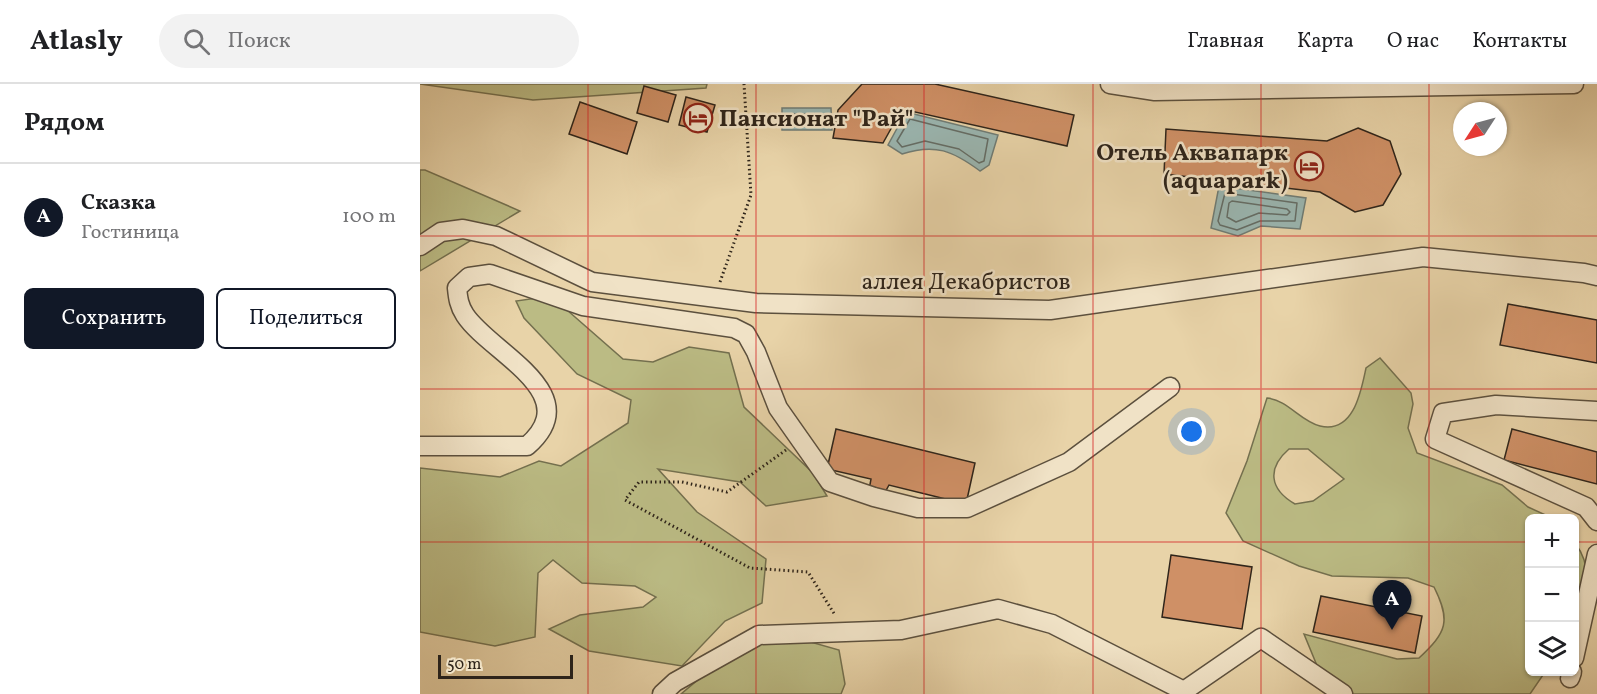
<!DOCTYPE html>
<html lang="ru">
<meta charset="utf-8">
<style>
body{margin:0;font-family:Vollkorn,serif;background:#f2f2f2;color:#202124}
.controls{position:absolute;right:18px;bottom:18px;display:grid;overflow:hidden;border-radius:9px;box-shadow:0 2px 4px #0004}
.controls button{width:54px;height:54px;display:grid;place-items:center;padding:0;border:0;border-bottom:2px solid #e0e0e0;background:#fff;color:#202124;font:30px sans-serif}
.compass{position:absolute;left:1033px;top:18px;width:54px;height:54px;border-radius:50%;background:#fff;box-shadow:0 2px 4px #0004;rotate:234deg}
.scale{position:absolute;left:18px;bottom:15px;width:135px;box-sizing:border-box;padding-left:6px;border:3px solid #2e241a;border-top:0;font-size:16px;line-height:21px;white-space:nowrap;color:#2e241a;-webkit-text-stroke:4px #f0e2c6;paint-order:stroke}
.you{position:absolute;left:772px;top:348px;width:21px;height:21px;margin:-15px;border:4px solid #fff;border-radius:50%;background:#1a73e8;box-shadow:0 0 0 9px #1a73e833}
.badge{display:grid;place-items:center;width:39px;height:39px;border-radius:50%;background:#111827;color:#fff;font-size:20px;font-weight:700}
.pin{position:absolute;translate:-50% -50px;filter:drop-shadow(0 2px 3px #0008)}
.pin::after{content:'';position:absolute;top:32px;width:21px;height:18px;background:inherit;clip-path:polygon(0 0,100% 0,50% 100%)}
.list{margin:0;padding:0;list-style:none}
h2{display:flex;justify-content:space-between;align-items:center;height:78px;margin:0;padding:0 24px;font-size:26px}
h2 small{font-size:20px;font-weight:400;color:#757577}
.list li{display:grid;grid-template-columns:39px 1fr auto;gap:18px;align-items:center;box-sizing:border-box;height:108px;padding:0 24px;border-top:2px solid #e0e0e0}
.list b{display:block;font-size:22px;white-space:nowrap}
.list p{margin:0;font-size:20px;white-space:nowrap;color:#757577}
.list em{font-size:20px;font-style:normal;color:#757577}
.actions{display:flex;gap:12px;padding:18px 24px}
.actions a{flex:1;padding:14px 0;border:2px solid #111827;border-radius:9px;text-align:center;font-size:21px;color:#111827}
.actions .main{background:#111827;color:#fff}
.icon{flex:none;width:33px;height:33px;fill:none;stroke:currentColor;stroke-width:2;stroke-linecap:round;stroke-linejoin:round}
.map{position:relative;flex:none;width:1177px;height:610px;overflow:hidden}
header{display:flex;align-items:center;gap:36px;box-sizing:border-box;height:84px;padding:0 30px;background:#fff;border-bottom:2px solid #e0e0e0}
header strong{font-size:28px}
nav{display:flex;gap:33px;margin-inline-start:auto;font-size:21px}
.search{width:420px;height:54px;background:#f2f2f2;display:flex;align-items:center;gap:15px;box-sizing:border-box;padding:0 21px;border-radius:33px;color:#757577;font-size:22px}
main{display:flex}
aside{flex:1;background:#fff}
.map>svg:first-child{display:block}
</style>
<header>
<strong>Atlasly</strong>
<div class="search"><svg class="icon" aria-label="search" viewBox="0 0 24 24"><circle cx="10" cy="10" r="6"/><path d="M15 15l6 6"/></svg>Поиск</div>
<nav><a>Главная</a><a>Карта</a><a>О нас</a><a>Контакты</a></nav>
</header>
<main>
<aside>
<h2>Рядом<small></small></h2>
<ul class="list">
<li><span class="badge">A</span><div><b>Сказка</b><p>Гостиница</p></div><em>100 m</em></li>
</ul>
<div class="actions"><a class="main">Сохранить</a><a>Поделиться</a></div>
</aside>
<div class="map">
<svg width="1177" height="610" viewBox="0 0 1177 610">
<rect width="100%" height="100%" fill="#e8d3a8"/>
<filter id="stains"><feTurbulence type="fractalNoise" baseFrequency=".00333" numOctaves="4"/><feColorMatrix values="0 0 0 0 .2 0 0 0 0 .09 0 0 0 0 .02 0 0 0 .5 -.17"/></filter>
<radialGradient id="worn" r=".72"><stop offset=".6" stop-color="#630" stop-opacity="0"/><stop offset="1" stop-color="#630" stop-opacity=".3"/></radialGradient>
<!-- green -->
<g fill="#bbbb84" stroke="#74704f" stroke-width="1.5" fill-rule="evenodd">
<path d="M0 0H287L286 4 113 16Z"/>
<path d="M0 86H5L100 127 0 187Z"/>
<path d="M131 212 203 275 233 278 269 263 309 269 324 323 393 389 407 412 346 422 320 398 238 385 277 428 346 475 342 519 305 537 262 582 169 567 129 545 160 531 223 523 236 513 215 502 162 499 133 476 118 489 115 553 75 562 0 548V384L80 393 119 377 141 382 208 339 211 316 157 290 104 234 96 217Z"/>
<path d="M960 274 991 309 993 320 988 344 997 369 1082 401 1108 423 1132 434H1110V588H1125L1110 610H930L898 584 884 550 977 575 999 574C1027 548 1031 537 1014 503L988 494 912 492 879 482 823 457 806 429 827 377 847 314C868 316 880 337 900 342 934 350 941 307 946 284ZM869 365H888L924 395 893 417 875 420C849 405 847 384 869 365Z"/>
<path d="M1155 459C1173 483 1167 502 1155 528Z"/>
<path d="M373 553 419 566 425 600 421 610H261L317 563Z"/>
</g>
<!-- water -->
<g fill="#9ab6b1" stroke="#6f7c75" stroke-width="1.5">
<path d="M362 24H411L412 46H362Z"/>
<path d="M486 28 578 51 569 81 560 87C533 67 515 59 482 70L468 61Z"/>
<path d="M799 102 886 114 880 145 841 142 818 152 791 144Z"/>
</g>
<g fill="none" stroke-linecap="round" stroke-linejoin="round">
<!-- shore -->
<g stroke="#646d66" stroke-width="1.5">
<path d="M371 30H403L405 37 403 40H371L368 33Z"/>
<path d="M490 35 568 55 564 77 559 79 539 65 505 57 482 63 477 57Z"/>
<path d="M805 109 877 119 875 137H840L817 146 800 141 798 137Z"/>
<path d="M812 117 867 125 870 128 867 131 839 129 816 138 807 133 809 119Z"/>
</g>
</g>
<!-- building -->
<g fill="#cf9066" stroke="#2e241a" stroke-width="1.5">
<path d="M442 0H515L654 31 647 62 482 25 463 59 413 54 418 26Z"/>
<path d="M224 2 256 11 248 38 217 29Z"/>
<path d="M266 13 295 21 287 48 259 41Z"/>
<path d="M160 18 217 38 207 70 149 50Z"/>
<path d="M938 44 970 57 981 90 963 121 935 128 900 108 744 90 746 45 907 57Z"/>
<path d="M1088 220 1177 236V279L1080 261Z"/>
<path d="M416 345 555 379 546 420 469 401 464 410 449 406 451 395 407 385Z"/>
<path d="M1092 345 1177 368V400L1084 376Z"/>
<path d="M751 471 832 483 822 545 742 533Z"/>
<path d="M901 512 1002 532 995 569 893 548Z"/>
</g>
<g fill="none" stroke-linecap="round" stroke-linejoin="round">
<!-- minor casing -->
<g stroke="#5c503e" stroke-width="21">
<g id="minor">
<path d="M690 0 735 7 1154 0"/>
<path d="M0 162 21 148 43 145 76 152 172 198 336 219 630 226 1003 173 1164 189 1177 192"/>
<path d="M1177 327 1076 321 1023 329 1015 355 1166 423 1177 437"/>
<path d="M0 362H107C168 309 70 269 45 231 39 222 38 214 37 204L49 193 70 190 163 222 314 244 326 250 336 268 358 324 410 398 454 413 498 424H547L649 378 750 303"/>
<path d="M1154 574 1177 470"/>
<path d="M1150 594 1152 588"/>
<path d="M242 610 255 598 339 551 481 546 578 525 632 540 764 607 841 554 923 610"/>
</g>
</g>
<!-- path -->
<g stroke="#2e241a" stroke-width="3" stroke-dasharray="1.5 3" stroke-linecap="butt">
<path d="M300 198 331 111 324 0"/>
<path d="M366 366 307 408 262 398H219L205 416 330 484 388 488 415 531"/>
</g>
<!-- minor -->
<use href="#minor" stroke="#f0e2c6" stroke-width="18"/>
</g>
<!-- grid -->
<path fill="none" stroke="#d62828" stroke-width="1.5" stroke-opacity="0.55" d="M168 0V610M336 0V610M504 0V610M673 0V610M841 0V610M1009 0V610M0 152H1177M0 305H1177M0 458H1110M1154 458H1177"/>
<!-- icons -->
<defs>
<g id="hotel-ring" transform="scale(1.5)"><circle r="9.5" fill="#f0e2c6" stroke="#8f2418" stroke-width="1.5"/><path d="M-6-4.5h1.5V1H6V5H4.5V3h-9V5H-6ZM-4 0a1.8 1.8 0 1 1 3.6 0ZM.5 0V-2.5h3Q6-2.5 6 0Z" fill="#8f2418"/></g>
</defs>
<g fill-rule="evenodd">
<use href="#hotel-ring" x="278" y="34"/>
<use href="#hotel-ring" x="889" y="82"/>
</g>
<g text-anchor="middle" stroke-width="5" stroke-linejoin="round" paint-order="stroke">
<!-- poi labels -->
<g font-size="24" font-weight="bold" fill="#2e241a" stroke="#f0e2c6" text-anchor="start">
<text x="299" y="42">Пансионат "Рай"</text>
<text x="868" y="76" text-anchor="end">Отель Аквапарк<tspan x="868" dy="28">(aquapark)</tspan></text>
</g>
<!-- street labels -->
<g font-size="24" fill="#2e241a" stroke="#f0e2c6">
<text x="546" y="205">аллея Декабристов</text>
</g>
</g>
<rect width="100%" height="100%" filter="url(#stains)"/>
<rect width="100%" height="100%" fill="url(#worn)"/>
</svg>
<div class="controls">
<button>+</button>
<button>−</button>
<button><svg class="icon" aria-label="layers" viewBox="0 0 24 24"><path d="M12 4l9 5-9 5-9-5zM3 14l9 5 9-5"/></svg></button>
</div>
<svg class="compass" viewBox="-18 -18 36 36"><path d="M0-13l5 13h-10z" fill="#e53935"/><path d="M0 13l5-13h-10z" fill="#757577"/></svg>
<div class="scale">50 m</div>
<div class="you"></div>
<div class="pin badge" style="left:972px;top:546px">A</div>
</div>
</main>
